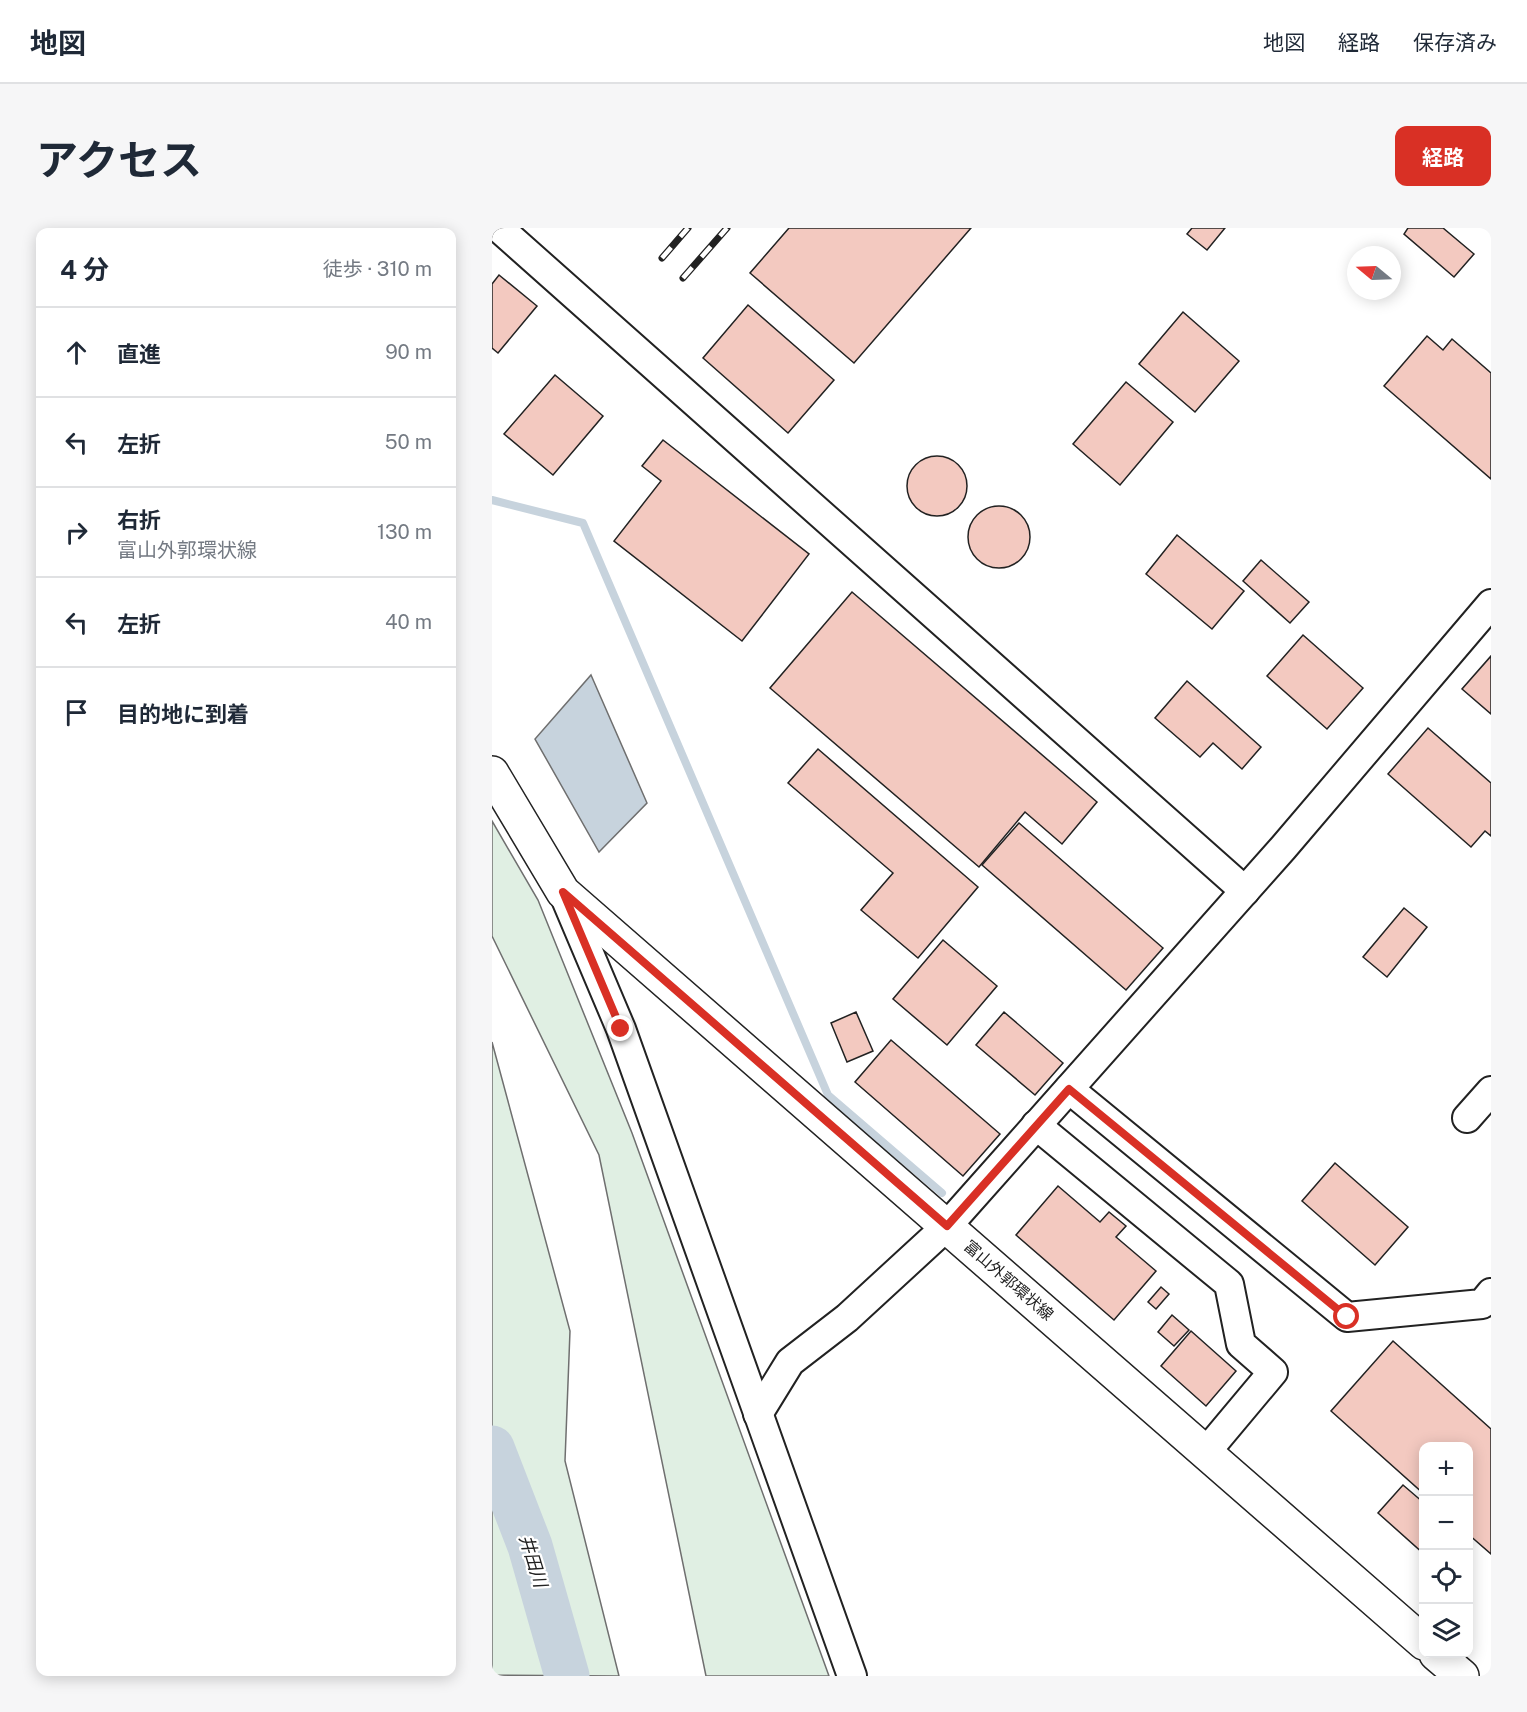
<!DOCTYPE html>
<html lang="ja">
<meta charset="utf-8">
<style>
body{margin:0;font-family:"Public Sans","Noto Sans JP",sans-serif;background:#f6f6f7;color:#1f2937}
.controls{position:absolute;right:18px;bottom:18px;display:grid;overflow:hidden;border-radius:12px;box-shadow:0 3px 15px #0003}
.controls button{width:54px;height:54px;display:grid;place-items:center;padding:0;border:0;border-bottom:2px solid #e0e1e3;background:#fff;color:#1f2937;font:30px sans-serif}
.compass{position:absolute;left:855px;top:18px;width:54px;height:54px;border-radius:50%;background:#fff;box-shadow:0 3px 15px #0003;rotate:289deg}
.stop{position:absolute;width:18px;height:18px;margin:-14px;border:4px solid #d93025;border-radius:50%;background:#fff}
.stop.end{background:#d93025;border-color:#fff;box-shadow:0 2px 6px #0008}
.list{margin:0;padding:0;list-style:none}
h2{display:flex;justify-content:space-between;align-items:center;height:78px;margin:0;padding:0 24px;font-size:26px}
h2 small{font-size:20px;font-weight:400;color:#747a83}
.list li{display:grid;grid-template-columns:39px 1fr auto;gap:18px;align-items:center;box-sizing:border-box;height:90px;padding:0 24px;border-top:2px solid #e0e1e3}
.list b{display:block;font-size:22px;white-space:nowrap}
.list p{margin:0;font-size:20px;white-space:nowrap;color:#747a83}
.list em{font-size:20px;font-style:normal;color:#747a83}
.icon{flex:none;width:33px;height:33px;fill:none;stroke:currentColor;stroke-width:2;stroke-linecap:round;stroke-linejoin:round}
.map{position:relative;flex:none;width:999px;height:1448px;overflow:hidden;border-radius:12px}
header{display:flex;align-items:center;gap:36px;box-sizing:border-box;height:84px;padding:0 30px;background:#fff;border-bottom:2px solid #e0e1e3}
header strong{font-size:28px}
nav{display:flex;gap:33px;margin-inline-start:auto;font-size:21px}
.intro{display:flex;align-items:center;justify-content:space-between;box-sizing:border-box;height:144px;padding:0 36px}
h1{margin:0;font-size:42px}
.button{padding:15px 27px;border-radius:12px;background:#d93025;color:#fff;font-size:21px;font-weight:700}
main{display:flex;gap:36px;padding:0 36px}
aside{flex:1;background:#fff;border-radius:12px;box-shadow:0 3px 15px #0003}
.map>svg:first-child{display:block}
</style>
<header>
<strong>地図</strong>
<nav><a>地図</a><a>経路</a><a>保存済み</a></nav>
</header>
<div class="intro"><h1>アクセス</h1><a class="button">経路</a></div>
<main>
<aside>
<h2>4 分<small>徒歩 · 310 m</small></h2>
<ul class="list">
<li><svg class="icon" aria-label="ahead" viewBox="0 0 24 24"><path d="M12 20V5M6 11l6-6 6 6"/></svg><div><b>直進</b></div><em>90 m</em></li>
<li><svg class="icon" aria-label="left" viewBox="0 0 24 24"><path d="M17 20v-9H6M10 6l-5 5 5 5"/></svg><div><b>左折</b></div><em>50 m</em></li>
<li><svg class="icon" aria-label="right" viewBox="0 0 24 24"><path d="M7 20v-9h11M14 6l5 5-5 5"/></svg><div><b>右折</b><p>富山外郭環状線</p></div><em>130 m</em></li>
<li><svg class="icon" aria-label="left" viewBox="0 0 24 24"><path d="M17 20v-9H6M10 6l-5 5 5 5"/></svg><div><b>左折</b></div><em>40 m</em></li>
<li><svg class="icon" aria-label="arrive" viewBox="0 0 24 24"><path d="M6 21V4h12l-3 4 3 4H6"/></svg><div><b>目的地に到着</b></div></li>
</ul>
</aside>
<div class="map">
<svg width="999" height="1448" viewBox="0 0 999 1448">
<rect width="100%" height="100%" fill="#fff"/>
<!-- green -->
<g fill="#e0efe3" stroke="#6f6f6f" stroke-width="1.5">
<path d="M0 593 46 672 140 905 337 1448H214L107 927 0 708Z"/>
<path d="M0 814 78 1103 73 1233 127 1448 0 1447Z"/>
</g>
<!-- water -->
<path fill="#c7d3dd" stroke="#6f6f6f" stroke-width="1.5" d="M99 447 155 575 107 624 43 511Z"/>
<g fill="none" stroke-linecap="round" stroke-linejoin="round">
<!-- stream -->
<path stroke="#c7d3dd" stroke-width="8" d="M0 272 91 295 336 867 450 965"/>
<!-- river -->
<path stroke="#c7d3dd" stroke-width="45" d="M0 1220 38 1318 75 1448"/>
</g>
<!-- building -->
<g fill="#f3c9c0" stroke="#222" stroke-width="1.5">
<path d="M297 0H479L362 135 258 45Z"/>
<path d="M700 0H733L715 22 695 6Z"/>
<path d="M916 0H951L982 26 962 49 912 6Z"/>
<path d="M7 47 45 78 6 125 0 120V56Z"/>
<path d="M256 77 342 152 296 205 211 130Z"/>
<path d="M691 84 747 133 703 184 647 136Z"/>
<path d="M935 108 951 122 960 111 999 145V251L892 158Z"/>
<path d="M63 147 111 188 61 247 12 206Z"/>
<path d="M634 154 681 194 628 257 581 216Z"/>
<path d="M171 212 317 326 250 413 122 313 169 253 150 238Z"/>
<circle cx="445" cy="258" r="30"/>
<circle cx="507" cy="309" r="31"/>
<path d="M685 307 752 363 720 401 654 346Z"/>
<path d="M769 332 817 374 798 395 751 353Z"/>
<path d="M360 364 605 574 570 616 533 584 487 639 278 460Z"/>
<path d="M811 407 871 460 835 501 775 448Z"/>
<path d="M999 428V486L970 461Z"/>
<path d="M695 453 769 519 750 541 721 515 708 529 663 490Z"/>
<path d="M936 500 999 555V608L993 603 979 619 896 546Z"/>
<path d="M326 521 486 659 426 730 369 682 401 645 296 555Z"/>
<path d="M527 595 671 720 634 762 490 637Z"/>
<path d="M912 680 935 699 895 749 871 729Z"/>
<path d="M451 712 505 758 455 817 401 771Z"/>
<path d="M364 784 381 823 355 834 339 795Z"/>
<path d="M512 784 571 835 543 867 484 817Z"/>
<path d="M399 812 508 906 471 948 363 854Z"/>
<path d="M843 935 916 999 883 1037 810 973Z"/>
<path d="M566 958 608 994 617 984 634 998 624 1009 664 1043 622 1092 524 1007Z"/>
<path d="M669 1059 677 1066 664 1081 656 1074Z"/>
<path d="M680 1087 697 1102 682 1118 666 1104Z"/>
<path d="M699 1103 744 1143 714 1178 669 1138Z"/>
<path d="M901 1113 999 1201V1326L976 1306V1218H932V1266L839 1183Z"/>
<path d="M911 1257 932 1275V1326L886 1285Z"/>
</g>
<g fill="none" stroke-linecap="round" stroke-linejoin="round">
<!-- minor casing -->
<g stroke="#222" stroke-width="32">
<g id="minor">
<path d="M7 0 753 663"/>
<path d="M71 664 129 801 360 1448"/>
<path d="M577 861 855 1089 990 1076 999 1065"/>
<path d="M975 890 999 863"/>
<path d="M544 897 737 1056 749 1116 781 1144 714 1224"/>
<path d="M266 1186 298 1134 355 1090 455 998 791 620 999 376"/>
</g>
</g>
<!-- major casing -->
<g stroke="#222" stroke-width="36">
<g id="major">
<path d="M0 545 71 664 932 1415"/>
<path d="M944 1426 970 1448"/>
</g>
</g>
<!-- minor -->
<use href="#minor" stroke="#fff" stroke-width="28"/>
<!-- major -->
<use href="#major" stroke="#fff" stroke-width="33"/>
<!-- rail casing -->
<g stroke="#222" stroke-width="7">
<g id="rail">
<path d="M170 30 196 0"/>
<path d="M191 50 235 0"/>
</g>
</g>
<!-- rail -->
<use href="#rail" stroke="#fff" stroke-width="4.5" stroke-dasharray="14" stroke-linecap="butt"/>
</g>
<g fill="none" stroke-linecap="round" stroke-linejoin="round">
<!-- route -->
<path stroke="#d93025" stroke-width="8" d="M129 801 71 664 455 998 577 861 855 1089"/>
</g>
<g text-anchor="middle" stroke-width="4.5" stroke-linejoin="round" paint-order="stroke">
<!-- street labels -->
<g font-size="16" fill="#222" stroke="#fff">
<text transform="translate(517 1052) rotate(41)" y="6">富山外郭環状線</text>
</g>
<!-- water labels -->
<g font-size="18" font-style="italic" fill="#222" stroke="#fff">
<text transform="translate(41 1333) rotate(73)" y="6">井田川</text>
</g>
</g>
</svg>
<div class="controls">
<button>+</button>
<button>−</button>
<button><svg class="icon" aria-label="locate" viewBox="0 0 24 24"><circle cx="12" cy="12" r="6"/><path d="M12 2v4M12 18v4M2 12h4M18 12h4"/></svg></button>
<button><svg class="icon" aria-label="layers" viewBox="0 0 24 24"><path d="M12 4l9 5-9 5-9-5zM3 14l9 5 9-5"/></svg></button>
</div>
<svg class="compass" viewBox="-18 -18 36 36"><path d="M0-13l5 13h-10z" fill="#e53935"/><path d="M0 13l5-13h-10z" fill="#747a83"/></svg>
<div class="stop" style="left:855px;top:1089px"></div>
<div class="stop end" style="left:129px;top:801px"></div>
</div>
</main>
